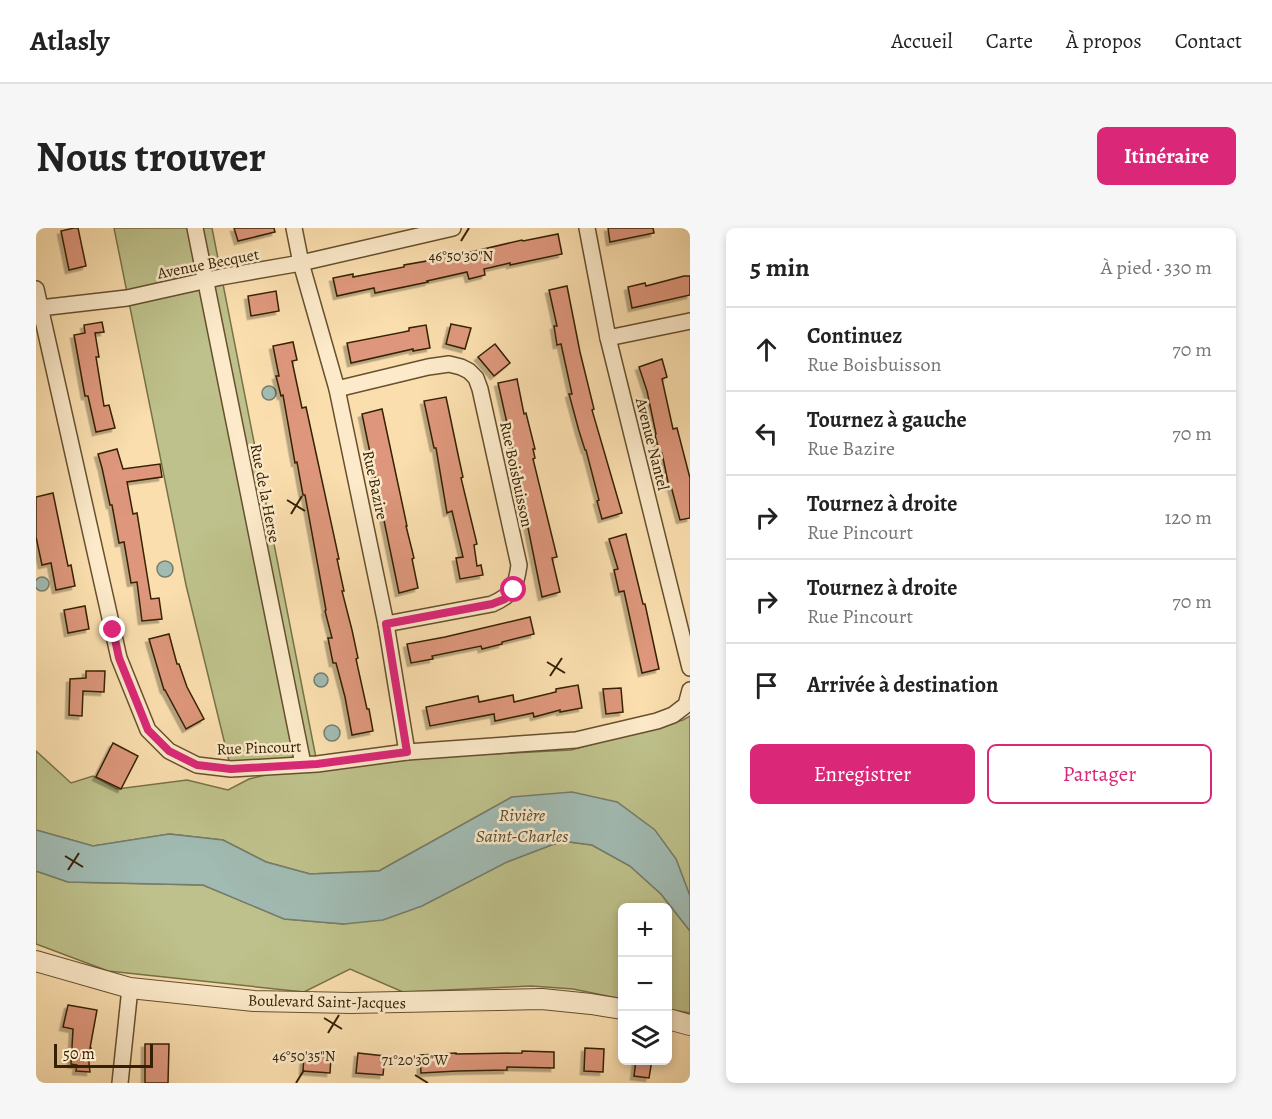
<!DOCTYPE html>
<html lang="fr">
<meta charset="utf-8">
<style>
body{margin:0;font-family:Alegreya,serif;background:#f6f6f6;color:#222}
.controls{position:absolute;right:18px;bottom:18px;display:grid;overflow:hidden;border-radius:9px;box-shadow:0 3px 9px #0003}
.controls button{width:54px;height:54px;display:grid;place-items:center;padding:0;border:0;border-bottom:2px solid #e0e0e0;background:#fff;color:#222;font:30px sans-serif}
.scale{position:absolute;left:18px;bottom:15px;width:99px;box-sizing:border-box;padding-left:6px;border:3px solid #342104;border-top:0;font-size:16px;line-height:21px;white-space:nowrap;color:#342104;-webkit-text-stroke:4px #fceaca;paint-order:stroke}
.stop{position:absolute;width:18px;height:18px;margin:-14px;border:4px solid #db2777;border-radius:50%;background:#fff}
.stop.end{background:#db2777;border-color:#fff;box-shadow:0 2px 6px #0008}
.list{margin:0;padding:0;list-style:none}
h2{display:flex;justify-content:space-between;align-items:center;height:78px;margin:0;padding:0 24px;font-size:26px}
h2 small{font-size:20px;font-weight:400;color:#767676}
.list li{display:grid;grid-template-columns:39px 1fr auto;gap:18px;align-items:center;box-sizing:border-box;height:84px;padding:0 24px;border-top:2px solid #e0e0e0}
.list b{display:block;font-size:22px;white-space:nowrap}
.list p{margin:0;font-size:20px;white-space:nowrap;color:#767676}
.list em{font-size:20px;font-style:normal;color:#767676}
.actions{display:flex;gap:12px;padding:18px 24px}
.actions a{flex:1;padding:14px 0;border:2px solid #db2777;border-radius:9px;text-align:center;font-size:21px;color:#db2777}
.actions .main{background:#db2777;color:#fff}
.icon{flex:none;width:33px;height:33px;fill:none;stroke:currentColor;stroke-width:2;stroke-linecap:round;stroke-linejoin:round}
.map{position:relative;flex:none;width:654px;height:855px;overflow:hidden;border-radius:9px}
header{display:flex;align-items:center;gap:36px;box-sizing:border-box;height:84px;padding:0 30px;background:#fff;border-bottom:2px solid #e0e0e0}
header strong{font-size:28px}
nav{display:flex;gap:33px;margin-inline-start:auto;font-size:21px}
.intro{display:flex;align-items:center;justify-content:space-between;box-sizing:border-box;height:144px;padding:0 36px}
h1{margin:0;font-size:42px}
.button{padding:15px 27px;border-radius:9px;background:#db2777;color:#fff;font-size:21px;font-weight:700}
main{display:flex;gap:36px;padding:0 36px}
aside{flex:1;background:#fff;border-radius:9px;box-shadow:0 3px 9px #0003}
.map>svg:first-child{display:block}
</style>
<header>
<strong>Atlasly</strong>
<nav><a>Accueil</a><a>Carte</a><a>À propos</a><a>Contact</a></nav>
</header>
<div class="intro"><h1>Nous trouver</h1><a class="button">Itinéraire</a></div>
<main>
<div class="map">
<svg width="654" height="855" viewBox="0 0 654 855">
<defs>
<filter id="shadow"><feDropShadow dx="-3.5" dy="3.5" stdDeviation="0" flood-color="#0004"/></filter>
</defs>
<rect width="100%" height="100%" fill="#fadeae"/>
<filter id="stains"><feTurbulence type="fractalNoise" baseFrequency=".00333" numOctaves="4"/><feColorMatrix values="0 0 0 0 .2 0 0 0 0 .09 0 0 0 0 .02 0 0 0 .5 -.17"/></filter>
<radialGradient id="worn" r=".72"><stop offset=".6" stop-color="#630" stop-opacity="0"/><stop offset="1" stop-color="#630" stop-opacity=".3"/></radialGradient>
<!-- green -->
<g fill="#bec18b" stroke="#797148" stroke-width="1.5">
<path d="M78 0H176L281 535 535 522 647 492 654 488V668L640 631 618 602 581 574 476 569 343 643 274 646 230 634 187 612 134 606 57 618 0 602V523L35 555 57 548 81 561 151 552 192 562 213 551 276 536 195 541 150 357Z"/>
<path d="M526 613 556 617 594 638 625 666 654 703V785L632 781V680H586V771L537 761 495 758 367 764 314 741 268 764 72 743 0 716V643L32 654 167 657 249 691 308 696Z"/>
</g>
<!-- water -->
<g fill="#a1bbb3" stroke="#757d6d" stroke-width="1.5">
<circle cx="233" cy="165" r="7"/>
<circle cx="129" cy="341" r="8"/>
<circle cx="6" cy="356" r="7"/>
<circle cx="285" cy="452" r="7"/>
<circle cx="296" cy="505" r="8"/>
<path d="M536 564 581 574 619 602 640 631 654 668V703L625 666 594 638 556 617 526 613 471 634 386 678 347 692 308 696 248 691 167 657 32 654 0 643V602L57 618 133 606 187 612 230 634 274 646 343 643 476 569Z"/>
</g>
<!-- building -->
<g fill="#de977c" stroke="#342104" stroke-width="1.5" filter="url(#shadow)">
<path d="M38 0H42L50 38 33 42 25 3Z"/>
<path d="M198 0H238L239 4 202 13Z"/>
<path d="M572 0H617L618 5 574 14Z"/>
<path d="M522 6 526 26 474 37V35L448 41 449 47 433 51 431 44 391 53 392 54 339 65 338 60 301 68 297 50 317 46V49L368 39V37L402 31V30L422 25V27L486 12 487 13Z"/>
<path d="M648 48H654V67L596 80 592 59 609 55 610 58Z"/>
<path d="M531 58 544 124 558 181 556 182 586 285 566 291 561 273 563 272 550 222H549L543 203 533 166H536L525 116 521 117 518 98H521L513 62Z"/>
<path d="M240 63 243 83 215 88 212 68Z"/>
<path d="M66 94 68 104 59 105 63 129H60L68 178 73 177 79 200 60 204 52 168H49L38 107 49 105 48 97Z"/>
<path d="M415 96 435 100 429 121 410 116Z"/>
<path d="M390 97 394 120 377 123V121L315 135 311 115 373 103V100Z"/>
<path d="M257 114 261 132 256 133 266 180 270 179 303 331H301L308 363H306L316 402 322 430 320 431 331 481H333L337 503 316 507 309 469 300 435H297L292 410H296L289 383 290 382 269 267H267L261 234 259 235 247 167 245 168 240 148H243L237 118Z"/>
<path d="M459 116 474 135 458 148 442 129Z"/>
<path d="M626 131 631 149 626 151 637 201 641 200 654 250V290L644 292 635 258 633 259 626 225 624 226 619 207 620 206 611 163 603 139Z"/>
<path d="M481 151 488 186 490 185 499 221H497L499 230 497 231 521 329 516 330 524 364 506 369 488 280 481 252H482L476 222H477L462 155Z"/>
<path d="M410 169 423 231 427 249 425 250 441 316 438 317 441 338 445 337 447 347 424 351 420 330 427 329 416 283 411 285 400 220H398L388 173Z"/>
<path d="M346 181 371 298H370L378 330 376 331 382 360 363 365 326 186Z"/>
<path d="M81 221 87 241 124 236 126 249 91 254 97 286 101 285 115 371 123 370 126 391 106 393 101 354 95 355 88 314 83 315 76 277H74L66 240 62 226Z"/>
<path d="M17 265 32 338 35 337 39 358 20 362 15 335 6 337 0 309V269Z"/>
<path d="M590 306 607 376H609L623 441 606 445 588 363 583 364 578 342 582 341 573 311Z"/>
<path d="M49 378 53 401 32 405 28 382Z"/>
<path d="M494 389 498 406 466 414V416L446 421 445 418 396 428 397 431 375 435 371 416 409 409Z"/>
<path d="M133 406 141 436H143L151 459 168 491 150 501 129 462H128L113 411Z"/>
<path d="M50 443H69L68 464 47 463 46 488 33 487 34 451 50 450Z"/>
<path d="M542 457 546 480 524 484V482L498 489 497 485 459 493 458 486 394 498 390 479 442 468 443 474 477 467 478 474 520 464V461Z"/>
<path d="M585 460 587 484 570 486 567 461Z"/>
<path d="M77 515 102 528 85 561 60 549Z"/>
<path d="M32 777 61 782 54 820H55L53 836 54 844 40 843 41 837 35 836 37 801 27 799Z"/>
<path d="M109 816H133L132 855H109Z"/>
<path d="M549 820 568 821 567 844 548 843Z"/>
<path d="M486 823 518 824V840L471 839V842L421 843 385 845 384 827 420 825V826L486 825Z"/>
<path d="M322 825 349 828 347 847 320 845Z"/>
<path d="M268 827 295 829 294 845 267 843Z"/>
<path d="M600 832H616L613 850 598 848Z"/>
</g>
<g fill="none" stroke-linecap="round" stroke-linejoin="round">
<!-- minor casing -->
<g stroke="#66502e" stroke-width="18">
<g id="minor">
<path d="M159 0 267 536"/>
<path d="M258 0 265 35 301 161 350 396 371 524"/>
<path d="M551 0 572 110 654 440"/>
<path d="M0 61 83 430 112 502 133 523 161 537 195 541 281 536 371 524 540 512 621 493 637 487 650 477 654 462"/>
<path d="M4 80 91 70 185 49 265 35 417 0"/>
<path d="M572 110 654 93"/>
<path d="M301 161 392 139 413 136 425 139 433 143 440 150 444 161 483 337C480 359 477 367 456 376L350 396"/>
<path d="M84 855 94 760"/>
</g>
</g>
<!-- tertiary casing -->
<g stroke="#66502e" stroke-width="22">
<g id="tertiary">
<path d="M0 733 94 760 218 773 315 775 506 771 555 776 586 781"/>
<path d="M632 791 654 797"/>
</g>
</g>
<!-- minor -->
<use href="#minor" stroke="#fceaca" stroke-width="15"/>
<!-- tertiary -->
<use href="#tertiary" stroke="#fceaca" stroke-width="20"/>
</g>
<g fill="none" stroke-linecap="round" stroke-linejoin="round">
<!-- route -->
<path stroke="#db2777" stroke-width="8" d="M77 402 83 430 112 502 133 523 161 537 195 541 281 536 371 524 350 396 456 376 469 371 478 362"/>
</g>
<!-- ticks -->
<path fill="none" stroke="#342104" stroke-width="2" d="M425 13 433 0M251 272 269 283M255 286 266 268M511 434 529 445M514 448 526 430M29 628 47 639M32 642 43 625M288 790 306 801M292 805 303 787M379 847 392 855M260 855 268 842"/>
<g text-anchor="middle" stroke-width="5" stroke-linejoin="round" paint-order="stroke">
<!-- street labels -->
<g font-size="16" fill="#342104" stroke="#fceaca">
<text transform="translate(172 35) rotate(-11)" y="6">Avenue Becquet</text>
<text transform="translate(617 216) rotate(76)" y="6">Avenue Nantel</text>
<text transform="translate(481 246) rotate(78)" y="6">Rue Boisbuisson</text>
<text transform="translate(340 257) rotate(78)" y="6">Rue Bazire</text>
<text transform="translate(230 265) rotate(79)" y="6">Rue de la Herse</text>
<text transform="translate(223 519) rotate(-2)" y="6">Rue Pincourt</text>
<text transform="translate(291 773) rotate(1)" y="6">Boulevard Saint-Jacques</text>
</g>
<!-- water labels -->
<g font-size="18" font-style="italic" fill="#554f39" stroke="#fceaca">
<text x="486" y="593">Rivière<tspan x="486" dy="21">Saint-Charles</tspan></text>
</g>
</g>
<g font-size="15" text-anchor="middle" fill="#342104" stroke="#fceaca" stroke-width="5" stroke-linejoin="round" paint-order="stroke">
<text x="425" y="33">46°50'30"N</text>
<text x="268" y="833">46°50'35"N</text>
<text x="379" y="837">71°20'30"W</text>
</g>
<rect width="100%" height="100%" filter="url(#stains)"/>
<rect width="100%" height="100%" fill="url(#worn)"/>
</svg>
<div class="controls">
<button>+</button>
<button>−</button>
<button><svg class="icon" aria-label="layers" viewBox="0 0 24 24"><path d="M12 4l9 5-9 5-9-5zM3 14l9 5 9-5"/></svg></button>
</div>
<div class="scale">50 m</div>
<div class="stop" style="left:478px;top:362px"></div>
<div class="stop end" style="left:77px;top:402px"></div>
</div>
<aside>
<h2>5 min<small>À pied · 330 m</small></h2>
<ul class="list">
<li><svg class="icon" aria-label="ahead" viewBox="0 0 24 24"><path d="M12 20V5M6 11l6-6 6 6"/></svg><div><b>Continuez</b><p>Rue Boisbuisson</p></div><em>70 m</em></li>
<li><svg class="icon" aria-label="left" viewBox="0 0 24 24"><path d="M17 20v-9H6M10 6l-5 5 5 5"/></svg><div><b>Tournez à gauche</b><p>Rue Bazire</p></div><em>70 m</em></li>
<li><svg class="icon" aria-label="right" viewBox="0 0 24 24"><path d="M7 20v-9h11M14 6l5 5-5 5"/></svg><div><b>Tournez à droite</b><p>Rue Pincourt</p></div><em>120 m</em></li>
<li><svg class="icon" aria-label="right" viewBox="0 0 24 24"><path d="M7 20v-9h11M14 6l5 5-5 5"/></svg><div><b>Tournez à droite</b><p>Rue Pincourt</p></div><em>70 m</em></li>
<li><svg class="icon" aria-label="arrive" viewBox="0 0 24 24"><path d="M6 21V4h12l-3 4 3 4H6"/></svg><div><b>Arrivée à destination</b></div></li>
</ul>
<div class="actions"><a class="main">Enregistrer</a><a>Partager</a></div>
</aside>
</main>
